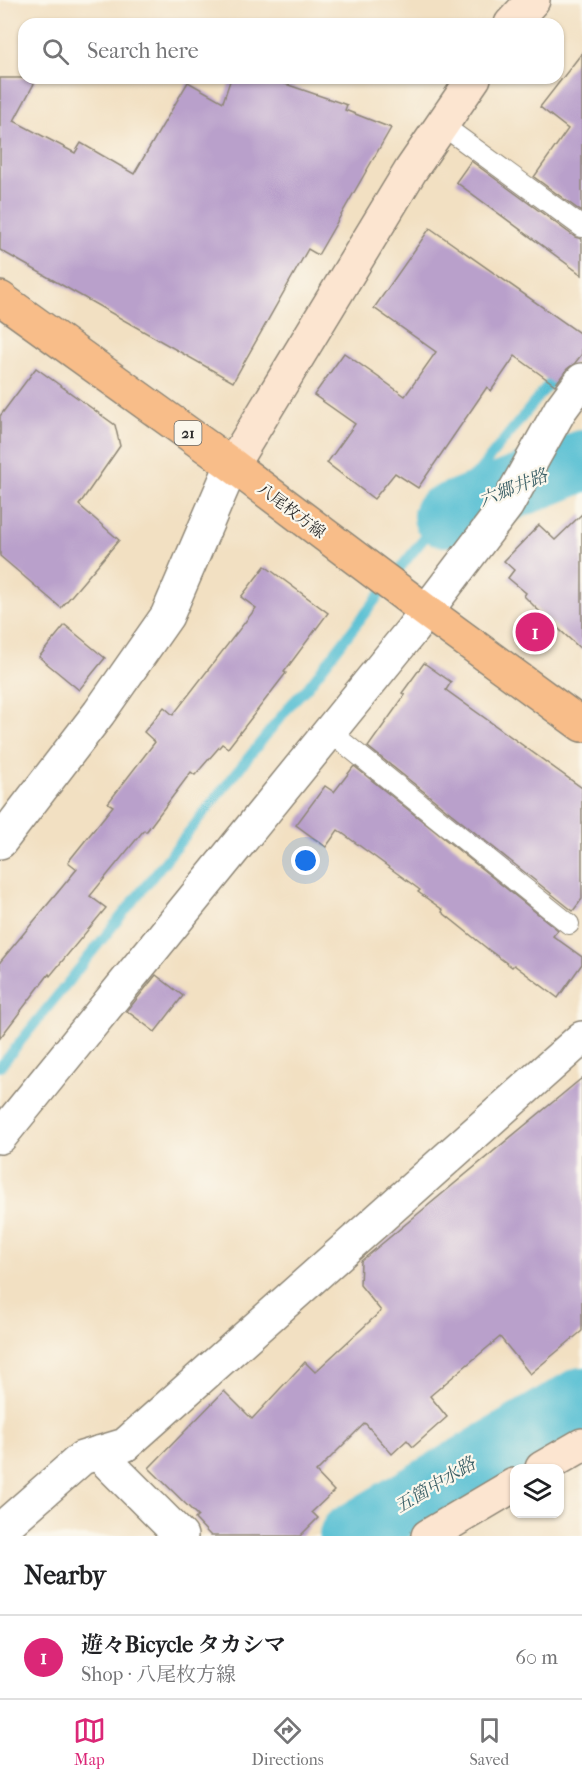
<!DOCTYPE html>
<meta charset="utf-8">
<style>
body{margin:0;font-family:"IM FELL French Canon","Noto Serif JP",serif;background:#f6f6f6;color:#202124}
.controls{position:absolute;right:18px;bottom:18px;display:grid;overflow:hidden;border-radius:12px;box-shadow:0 2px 4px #0004}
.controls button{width:54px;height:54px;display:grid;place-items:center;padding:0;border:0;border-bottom:2px solid #e0e0e0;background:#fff;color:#202124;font:30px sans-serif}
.you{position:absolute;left:306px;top:861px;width:21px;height:21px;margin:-15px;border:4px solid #fff;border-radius:50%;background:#1a73e8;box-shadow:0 0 0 9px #1a73e833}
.badge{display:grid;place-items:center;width:39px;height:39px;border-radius:50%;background:#db2777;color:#fff;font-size:20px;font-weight:700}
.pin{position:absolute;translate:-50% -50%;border:3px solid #fff;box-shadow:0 2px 6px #0006}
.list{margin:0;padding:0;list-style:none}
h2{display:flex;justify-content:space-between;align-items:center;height:78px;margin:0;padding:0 24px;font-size:26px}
h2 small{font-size:20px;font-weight:400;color:#757577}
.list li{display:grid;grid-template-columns:39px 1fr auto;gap:18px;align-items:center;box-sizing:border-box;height:84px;padding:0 24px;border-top:2px solid #e0e0e0}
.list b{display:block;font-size:22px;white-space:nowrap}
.list p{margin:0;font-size:20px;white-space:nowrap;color:#757577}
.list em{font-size:20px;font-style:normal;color:#757577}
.icon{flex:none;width:33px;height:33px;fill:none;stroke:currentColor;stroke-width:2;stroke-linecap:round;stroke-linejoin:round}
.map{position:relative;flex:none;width:582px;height:1536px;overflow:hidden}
.search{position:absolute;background:#fff;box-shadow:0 2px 4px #0004;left:18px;right:18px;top:18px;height:66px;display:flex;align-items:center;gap:15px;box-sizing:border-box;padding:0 21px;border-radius:18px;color:#757577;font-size:22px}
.sheet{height:162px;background:#fff}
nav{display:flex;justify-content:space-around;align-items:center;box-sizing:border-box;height:84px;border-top:2px solid #e0e0e0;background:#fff;font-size:16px;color:#757577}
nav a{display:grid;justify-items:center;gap:3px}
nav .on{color:#db2777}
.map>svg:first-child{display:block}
</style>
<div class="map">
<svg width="582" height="1536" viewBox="0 0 582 1536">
<rect width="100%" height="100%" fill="#fbf7ec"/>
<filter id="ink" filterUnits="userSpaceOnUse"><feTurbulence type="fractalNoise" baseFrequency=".0167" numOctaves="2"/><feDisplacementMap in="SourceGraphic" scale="12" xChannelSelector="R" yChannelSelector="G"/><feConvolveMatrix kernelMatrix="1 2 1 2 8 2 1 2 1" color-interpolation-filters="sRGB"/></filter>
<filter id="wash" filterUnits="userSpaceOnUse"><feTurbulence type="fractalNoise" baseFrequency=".008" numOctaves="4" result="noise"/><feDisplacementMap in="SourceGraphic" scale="24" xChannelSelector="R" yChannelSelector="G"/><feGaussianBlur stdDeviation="1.35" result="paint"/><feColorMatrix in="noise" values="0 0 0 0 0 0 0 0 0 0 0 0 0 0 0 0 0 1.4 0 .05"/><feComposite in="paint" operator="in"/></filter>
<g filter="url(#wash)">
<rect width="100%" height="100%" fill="#f2e0c2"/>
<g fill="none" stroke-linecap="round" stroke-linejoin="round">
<!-- stream -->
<path stroke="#56bfd3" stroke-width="10" d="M0 1067 292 703 307 688 405 562 558 373"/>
<!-- river -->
<g stroke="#56bfd3" stroke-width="62">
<path d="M444 516 582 461"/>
<path d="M350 1536 582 1398"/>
</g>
</g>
<g id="blocks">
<!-- building -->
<g fill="#b9a0cb">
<path d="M582 53V212L534 177 568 129 540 107Z"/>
<path d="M0 78H37L14 121 75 153 81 143 134 174 188 82 223 102 231 78H268L347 105 345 110 391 128 318 255 308 249 233 382 0 250Z"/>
<path d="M471 161 575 237 582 239V275L456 182Z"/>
<path d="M430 228 582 335V354L575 363 567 369 555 385 515 356 491 391 487 387 418 488 395 473 374 499 327 463 355 424 314 395 344 353 405 396 436 352 374 308Z"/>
<path d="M36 368 115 425 120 446 79 505 119 540 61 608 0 556V416Z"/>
<path d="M582 514V650L540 612 524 596 526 593 508 578 514 570 504 561 539 525 555 540Z"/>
<path d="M265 566 328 613 284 672 286 673 228 748 222 744 195 775 191 772 146 832 144 830 90 896 106 908 50 976 49 974 0 1038V962L77 869 68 862 113 806 108 803 155 742 144 732 164 707 173 715 256 608 241 597Z"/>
<path d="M65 625 105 658 79 690 39 657Z"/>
<path d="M424 663 451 682 446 690 582 788V899L573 911 368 747 405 695 402 693Z"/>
<path d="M354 766 558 930 553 936 582 957V964L558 998 514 965 512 967 489 950 442 912 443 910 418 892 420 890 338 830 326 847 296 825 325 786 334 792Z"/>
<path d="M156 975 183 996 155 1032 127 1011Z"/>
<path d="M582 1078V1331L530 1374 500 1337 430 1396 447 1417 413 1447 407 1440 392 1454 365 1423 316 1472 334 1491 312 1512 318 1518 300 1536H211L195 1519 198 1516 149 1468 224 1391 252 1419 305 1362 315 1372 381 1311 360 1285 361 1261Z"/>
</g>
</g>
</g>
<g filter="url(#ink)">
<use href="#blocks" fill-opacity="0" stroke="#8e8676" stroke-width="1.5"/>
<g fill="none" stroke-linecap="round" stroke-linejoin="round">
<!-- lane casing -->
<g stroke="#8e8676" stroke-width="22">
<g id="lane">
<path d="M442 125 582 227"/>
<path d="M329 731 569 924"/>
</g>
</g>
<!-- street casing -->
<g stroke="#8e8676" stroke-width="36">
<g id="street">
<path d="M0 842 99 713 167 616 232 465"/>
<path d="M0 1137 412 630 507 505 560 410 582 380"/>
<path d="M98 1453 181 1536"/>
<path d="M0 1530 82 1458 125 1445 582 1038"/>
</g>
</g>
<!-- secondary casing -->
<g stroke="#8e8676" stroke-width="36">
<g id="secondary">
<path d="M511 24 533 0"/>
<path d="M232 465 411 170 474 78"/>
<path d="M542 1468 582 1445"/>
<path d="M428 1536 514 1485"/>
</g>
</g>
<!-- primary casing -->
<g stroke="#8e8676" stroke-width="36">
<path id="primary" d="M0 298 232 465 426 611 582 725"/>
</g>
<!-- lane -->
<use href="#lane" stroke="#fff" stroke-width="20"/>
<!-- street -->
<use href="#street" stroke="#fff" stroke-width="33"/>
<!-- secondary -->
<use href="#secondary" stroke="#fce5d0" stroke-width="33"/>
<!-- primary -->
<use href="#primary" stroke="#f8bd89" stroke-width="33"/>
</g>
</g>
<g text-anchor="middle" stroke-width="4.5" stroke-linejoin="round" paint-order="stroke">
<!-- shield labels -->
<rect fill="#fbf7ec" stroke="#696865" stroke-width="1.5" x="174.5" y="421" width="27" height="24" rx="4.5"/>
<g font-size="15" font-weight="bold" fill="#2b2b2b">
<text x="188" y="438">21</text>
</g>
<!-- street labels -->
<g font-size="16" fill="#2b2b2b" stroke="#fbf7ec">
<text transform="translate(292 510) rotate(37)" y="6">八尾枚方線</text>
</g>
<!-- water labels -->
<g font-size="18" font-style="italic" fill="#3a5f66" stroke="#fbf7ec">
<text transform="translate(513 488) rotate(-22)" y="6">六郷井路</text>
<text transform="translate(435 1485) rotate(-31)" y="6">五箇中水路</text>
</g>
</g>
</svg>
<div class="controls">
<button><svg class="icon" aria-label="layers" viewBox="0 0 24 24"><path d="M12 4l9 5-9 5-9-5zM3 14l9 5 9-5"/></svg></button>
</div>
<div class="you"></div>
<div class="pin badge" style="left:535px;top:632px">1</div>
<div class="search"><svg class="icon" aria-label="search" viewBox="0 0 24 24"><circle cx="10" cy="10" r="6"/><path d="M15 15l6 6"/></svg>Search here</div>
</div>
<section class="sheet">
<h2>Nearby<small></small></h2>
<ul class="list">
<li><span class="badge">1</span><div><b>遊々Bicycle タカシマ</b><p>Shop · 八尾枚方線</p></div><em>60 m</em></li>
</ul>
</section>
<nav>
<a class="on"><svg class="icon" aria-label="map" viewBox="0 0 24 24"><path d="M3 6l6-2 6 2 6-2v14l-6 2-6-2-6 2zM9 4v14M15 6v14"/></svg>Map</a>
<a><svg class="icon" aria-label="directions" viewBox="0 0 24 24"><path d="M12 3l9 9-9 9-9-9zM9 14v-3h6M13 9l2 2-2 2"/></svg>Directions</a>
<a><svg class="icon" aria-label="saved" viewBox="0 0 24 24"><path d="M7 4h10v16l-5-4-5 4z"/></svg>Saved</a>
</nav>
